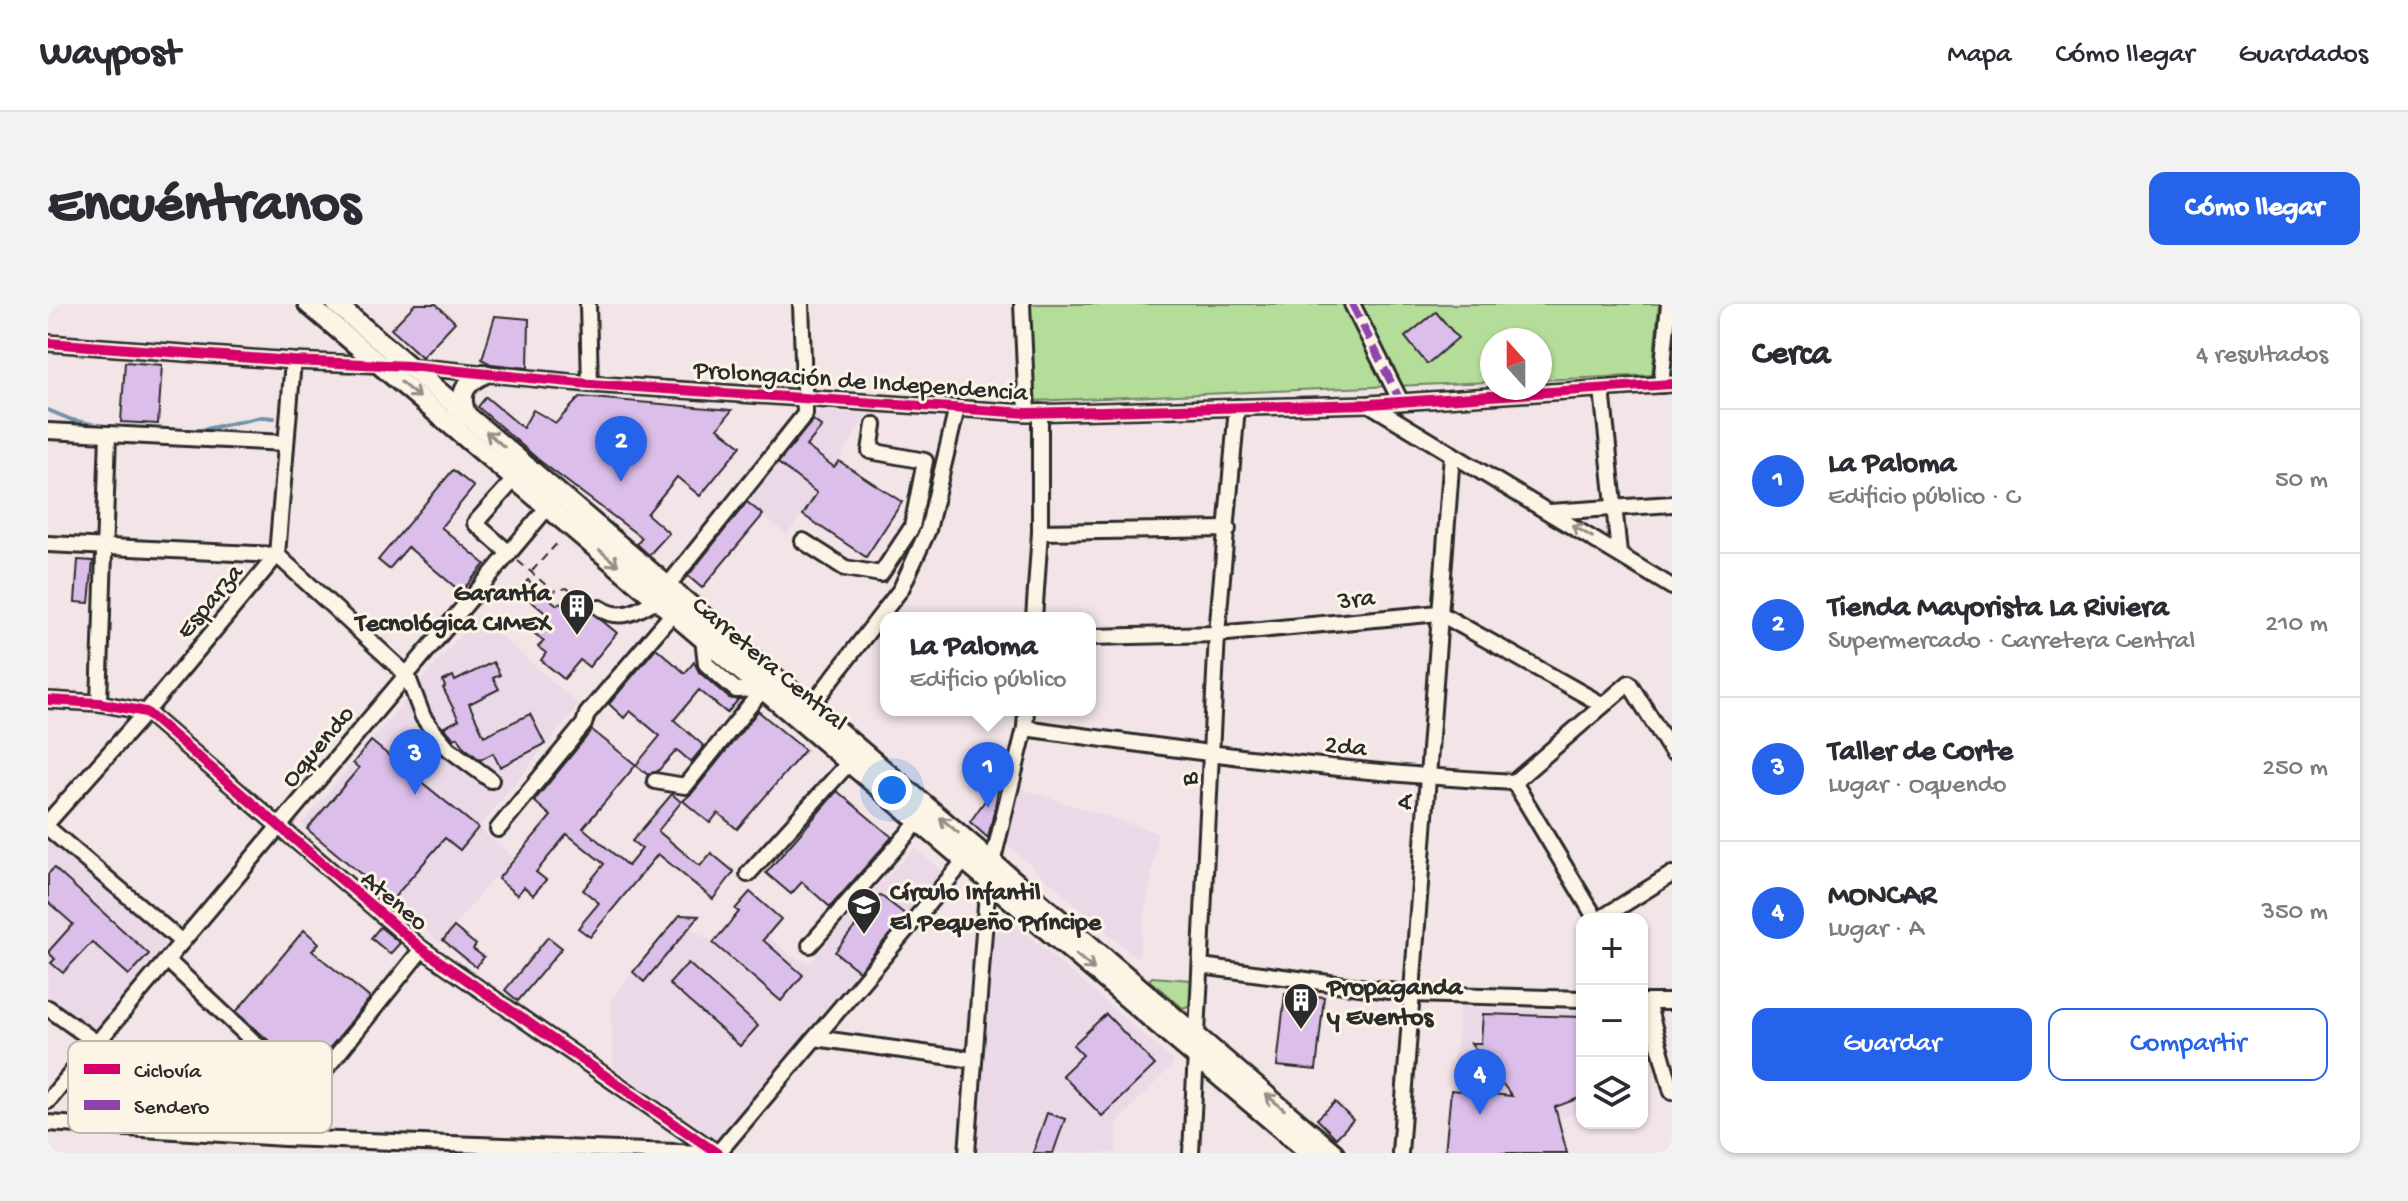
<!DOCTYPE html>
<html lang="es">
<meta charset="utf-8">
<style>
body{margin:0;font-family:"Gochi Hand",sans-serif;background:#f2f2f3;color:#2b2b33}
.controls{position:absolute;right:24px;bottom:24px;display:grid;overflow:hidden;border-radius:16px;box-shadow:0 2px 6px #0004}
.controls button{width:72px;height:72px;display:grid;place-items:center;padding:0;border:0;border-bottom:2px solid #e1e1e2;background:#fff;color:#2b2b33;font:40px sans-serif}
.compass{position:absolute;left:1432px;top:24px;width:72px;height:72px;border-radius:50%;background:#fff;box-shadow:0 2px 6px #0004;rotate:339deg}
.you{position:absolute;left:844px;top:486px;width:28px;height:28px;margin:-20px;border:6px solid #fff;border-radius:50%;background:#1a73e8;box-shadow:0 0 0 12px #1a73e833}
.badge{display:grid;place-items:center;width:52px;height:52px;border-radius:50%;background:#2563eb;color:#fff;font-size:26px;font-weight:700}
.pin{position:absolute;translate:-50% -66px;filter:drop-shadow(0 2px 4px #0008)}
.pin::after{content:'';position:absolute;top:42px;width:28px;height:24px;background:inherit;clip-path:polygon(0 0,100% 0,50% 100%)}
.popup{position:absolute;left:832px;top:308px;width:216px;height:104px;box-sizing:border-box;display:grid;place-content:center;border-radius:16px;background:#fff;filter:drop-shadow(0 2px 6px #0005);font-size:26px;white-space:nowrap;color:#7c7c81}
.popup b{font-size:30px;color:#2b2b33}
.popup::after{content:'';position:absolute;left:50%;top:100%;margin-left:-16px;border:16px solid transparent;border-top-color:#fff}
.list{margin:0;padding:0;list-style:none}
h2{display:flex;justify-content:space-between;align-items:center;height:104px;margin:0;padding:0 32px;font-size:34px}
h2 small{font-size:26px;font-weight:400;color:#7c7c81}
.list li{display:grid;grid-template-columns:52px 1fr auto;gap:24px;align-items:center;box-sizing:border-box;height:144px;padding:0 32px;border-top:2px solid #e1e1e2}
.list b{display:block;font-size:30px;white-space:nowrap}
.list p{margin:0;font-size:26px;white-space:nowrap;color:#7c7c81}
.list em{font-size:26px;font-style:normal;color:#7c7c81}
.actions{display:flex;gap:16px;padding:24px 32px}
.actions a{flex:1;padding:18px 0;border:2px solid #2563eb;border-radius:16px;text-align:center;font-size:28px;color:#2563eb}
.actions .main{background:#2563eb;color:#fff}
.icon{flex:none;width:44px;height:44px;fill:none;stroke:currentColor;stroke-width:2;stroke-linecap:round;stroke-linejoin:round}
.map{position:relative;flex:none;width:1624px;height:849px;overflow:hidden;border-radius:16px}
header{display:flex;align-items:center;gap:48px;box-sizing:border-box;height:112px;padding:0 40px;background:#fff;border-bottom:2px solid #e1e1e2}
header strong{font-size:38px}
nav{display:flex;gap:44px;margin-inline-start:auto;font-size:28px}
.intro{display:flex;align-items:center;justify-content:space-between;box-sizing:border-box;height:192px;padding:0 48px}
h1{margin:0;font-size:56px}
.button{padding:20px 36px;border-radius:16px;background:#2563eb;color:#fff;font-size:28px;font-weight:700}
main{display:flex;gap:48px;padding:0 48px}
aside{flex:1;background:#fff;border-radius:16px;box-shadow:0 2px 6px #0004}
.map>svg:first-child{display:block}
</style>
<header>
<strong>Waypost</strong>
<nav><a>Mapa</a><a>Cómo llegar</a><a>Guardados</a></nav>
</header>
<div class="intro"><h1>Encuéntranos</h1><a class="button">Cómo llegar</a></div>
<main>
<div class="map">
<svg width="1624" height="849" viewBox="0 0 1624 849">
<rect width="100%" height="100%" fill="#f2e4e7"/>
<filter id="ink" filterUnits="userSpaceOnUse"><feTurbulence type="fractalNoise" baseFrequency=".0125" numOctaves="2"/><feDisplacementMap in="SourceGraphic" scale="16" xChannelSelector="R" yChannelSelector="G"/><feConvolveMatrix kernelMatrix="1 2 1 2 8 2 1 2 1" color-interpolation-filters="sRGB"/></filter>
<g filter="url(#ink)">
<!-- built -->
<g fill="#ebd9e8">
<path d="M771 107 818 110 791 157 739 231 699 198Z"/>
<path d="M429 311 531 401 430 524 467 555 450 575 446 573 392 639 254 520Z"/>
<path d="M971 484 1110 529 1090 655 956 538Z"/>
<path d="M2 535 120 637 45 729 0 695V538Z"/>
<path d="M867 544 898 570 800 688 668 835 565 763 563 695 585 668 595 677 641 623 665 639 691 608 743 652 762 659 808 604Z"/>
<path d="M948 604 1127 758 1069 818 1068 849H930Z"/>
<path d="M1412 703 1534 707V806L1510 815 1464 792 1403 786Z"/>
</g>
<!-- green -->
<g fill="#b5dd9a" stroke="#708462" stroke-width="2">
<path d="M982 0H1611L1604 71 1492 76V36H1444V78L985 97Z"/>
<path d="M1104 673 1143 676V701L1135 704 1101 676Z"/>
</g>
<g fill="none" stroke-linecap="round" stroke-linejoin="round">
<!-- stream -->
<path stroke="#7092aa" stroke-width="4" d="M0 106 24 116 53 122 148 127 214 113 226 114"/>
</g>
<!-- building -->
<g fill="#dcbeeb" stroke="#2b2b2b" stroke-width="2">
<path d="M367 0H388L407 18 374 53 343 25Z"/>
<path d="M1388 8 1410 34 1379 60 1357 33Z"/>
<path d="M447 12 481 15 480 64 443 60 434 55Z"/>
<path d="M77 58 114 61 110 120 73 118Z"/>
<path d="M438 93 475 124 485 106 508 119 532 93 684 106 670 124 693 142 652 192 629 173 599 210 621 229 601 251 589 240 594 234 492 157 430 103Z"/>
<path d="M765 116 774 123 758 142 786 163 791 157 854 198 818 253 755 211 769 189 730 159Z"/>
<path d="M405 166 426 183 393 223 437 260 413 288 360 243 341 265 330 256Z"/>
<path d="M699 198 715 211 654 284 640 272Z"/>
<path d="M30 256 45 257 41 299 27 298Z"/>
<path d="M480 276 509 301 512 299 527 312 536 302 569 329 541 363 532 356 516 375 493 356 498 349 490 343 496 337 486 329 501 312 471 287Z"/>
<path d="M608 344 637 369 646 358 651 368 681 394 690 396 679 409 651 386 626 416 656 442 643 458 629 446 610 467 600 471 588 461 612 432 582 407 576 414 561 400Z"/>
<path d="M445 358 452 371 445 374 451 385 421 400 436 432 482 410 497 440 452 463 445 449 432 456 416 443 410 433 406 435 396 423 411 416 395 384 397 383 395 377 405 372 407 377Z"/>
<path d="M710 407 757 446 689 525 670 509 662 519 635 497 645 488Z"/>
<path d="M544 426 588 461 535 524 580 562 594 545 584 537 624 490 633 498 610 527 652 562 663 549 686 568 665 595 610 550 542 633 530 624 551 599 535 586 556 560 519 530 488 568 498 576 485 591 476 583 469 591 450 575 503 512 486 497Z"/>
<path d="M323 437 430 524 412 546 397 534 344 596 259 525 311 464 305 459Z"/>
<path d="M952 475 947 503 940 534 922 518Z"/>
<path d="M789 487 844 533 782 603 754 578 743 590 718 569Z"/>
<path d="M6 564 101 650 81 671 44 638 15 669 3 659 7 655 0 648 25 620 0 598V570Z"/>
<path d="M702 588 733 615 715 636 755 671 733 697 665 639 691 608 687 605Z"/>
<path d="M832 591 858 611 811 667 787 648Z"/>
<path d="M632 611 651 612 596 678 585 668Z"/>
<path d="M332 623 352 639 342 650 323 634Z"/>
<path d="M406 623 428 641 425 645 436 653 428 663 395 636Z"/>
<path d="M256 626 271 639 264 647 322 694 260 771 188 708Z"/>
<path d="M500 633 514 644 470 697 457 686Z"/>
<path d="M640 659 710 722 692 742 621 680Z"/>
<path d="M1237 689 1276 693 1268 766 1229 762Z"/>
<path d="M1058 710 1107 761 1054 812 1014 771 1035 751 1025 741Z"/>
<path d="M1435 710 1534 713V793L1507 803 1519 849H1397L1403 786 1464 792 1423 739H1433Z"/>
<path d="M1287 798 1305 816 1288 834 1269 815Z"/>
<path d="M999 809 1017 815 1005 849H985Z"/>
</g>
<g fill="none" stroke-linecap="round" stroke-linejoin="round">
<!-- minor casing -->
<g stroke="#2b2b2b" stroke-width="20">
<g id="minor">
<path d="M540 0 542 80"/>
<path d="M974 0 979 109"/>
<path d="M1304 0 1353 98"/>
<path d="M0 39 245 57 334 61"/>
<path d="M359 62 542 80 979 109 1321 100 1624 80"/>
<path d="M1613 81 1621 0"/>
<path d="M1554 85 1571 249"/>
<path d="M1321 100 1624 283"/>
<path d="M0 127 238 139"/>
<path d="M1502 208 1624 200"/>
<path d="M992 228 1180 225"/>
<path d="M755 237 797 264 833 270 864 223 877 157 822 147 826 121"/>
<path d="M0 240 229 251 359 371 375 413 383 424 401 445 443 476"/>
<path d="M461 249 427 219 473 168"/>
<path d="M552 304C572 318 591 307 609 295L757 110 753 0"/>
<path d="M986 314 992 228V108"/>
<path d="M1042 333 1169 330 1391 309 1555 401"/>
<path d="M0 396 51 399 98 408 374 645 669 849"/>
<path d="M51 399 60 130"/>
<path d="M757 410 853 285 880 226 909 104"/>
<path d="M977 424C1139 447 1301 469 1466 478L1581 379 1624 448"/>
<path d="M607 477 637 482 715 385 688 386 658 360 655 334"/>
<path d="M1466 478 1548 615"/>
<path d="M0 518 98 408 229 251 245 57"/>
<path d="M0 524 134 638"/>
<path d="M450 525 536 420 539 410 631 302"/>
<path d="M700 570 807 452"/>
<path d="M1552 615 1624 570"/>
<path d="M762 641 871 517"/>
<path d="M119 656 259 788"/>
<path d="M1153 662 1364 690 1534 695"/>
<path d="M1594 698H1624"/>
<path d="M1599 698 1624 788"/>
<path d="M0 704 49 739"/>
<path d="M767 734 926 756"/>
<path d="M0 797 504 198"/>
<path d="M0 819 236 834 656 849"/>
<path d="M223 833 374 645"/>
<path d="M670 849 922 550"/>
<path d="M919 849 940 576 977 424 978 406"/>
<path d="M1143 849 1169 330 1189 103"/>
<path d="M1352 849 1404 150"/>
</g>
</g>
<!-- major casing -->
<g stroke="#2b2b2b" stroke-width="24">
<g id="major">
<path d="M260 0 1262 849"/>
<path d="M288 0 1286 849"/>
<path d="M416 114 418 110C410 89 417 79 436 70"/>
</g>
</g>
<!-- path -->
<g stroke="#2b2b2b" stroke-width="2" stroke-dasharray="8 6" stroke-linecap="butt">
<path d="M470 257 505 287 519 284 539 300"/>
<path d="M484 267 512 236"/>
</g>
<!-- minor -->
<use href="#minor" stroke="#fcf5e5" stroke-width="14"/>
<!-- major -->
<use href="#major" stroke="#fcf5e5" stroke-width="18"/>
<!-- quiet -->
<path stroke="#8e44ad" stroke-width="8" stroke-dasharray="16 8" stroke-linecap="butt" d="M1304 0 1353 98"/>
<!-- cycleway casing -->
<g stroke="#fcf5e5" stroke-width="15">
<g id="cycleway">
<path d="M0 39 245 57 361 62 542 80 979 109 1321 100 1624 80"/>
<path d="M0 396 51 399 98 408 374 645 669 849"/>
</g>
</g>
<!-- cycleway -->
<use href="#cycleway" stroke="#d6006c" stroke-width="10"/>
</g>
<!-- one-way arrows -->
<defs><path id="oneway-shaft" d="M-6 0H5M1.5-3L5.5 0L1.5 3" fill="none" stroke-width="1.6" stroke-linecap="round" stroke-linejoin="round" transform="scale(2)"/></defs>
<g stroke="#949088">
<use href="#oneway-shaft" transform="translate(362 86) rotate(40)"/>
<use href="#oneway-shaft" transform="translate(447 135) rotate(-140)"/>
<use href="#oneway-shaft" transform="translate(1534 227) rotate(-149)"/>
<use href="#oneway-shaft" transform="translate(561 254) rotate(40)"/>
<use href="#oneway-shaft" transform="translate(901 521) rotate(-140)"/>
<use href="#oneway-shaft" transform="translate(1037 658) rotate(40)"/>
<use href="#oneway-shaft" transform="translate(1227 798) rotate(-140)"/>
</g>
</g>
<!-- icons -->
<defs>
<g id="building-pin" transform="scale(1.8)"><path d="M0 17L-7.5 6A9.5 9.5 0 1 1 7.5 6Z" fill="#2b2b2b" stroke="#fcf5e5"/><path d="M-4-6H4V6H1V3H-1V6H-4ZM-2.5-4.3h1.7v1.8h-1.7ZM.8-4.3h1.7v1.8H.8ZM-2.5-1h1.7V.8h-1.7ZM.8-1h1.7V.8H.8Z" fill="#fff"/></g>
<g id="school-pin" transform="scale(1.8)"><path d="M0 17L-7.5 6A9.5 9.5 0 1 1 7.5 6Z" fill="#2b2b2b" stroke="#fcf5e5"/><path d="M0-5L7-2L0 1L-7-2ZM-4 1L0 2.5L4 1V4Q0 6-4 4Z" fill="#fff"/></g>
</defs>
<g fill-rule="evenodd">
<use href="#building-pin" x="529" y="302"/>
<use href="#school-pin" x="816" y="601"/>
<use href="#building-pin" x="1253" y="696"/>
</g>
<g text-anchor="middle" stroke-width="6" stroke-linejoin="round" paint-order="stroke">
<!-- street labels -->
<g font-size="26" fill="#2b2b2b" stroke="#fcf5e5">
<text transform="translate(813 75) rotate(4)" y="9">Prolongación de Independencia</text>
<text transform="translate(1308 293) rotate(-6)" y="9">3ra</text>
<text transform="translate(160 296) rotate(-50)" y="9">Esparza</text>
<text transform="translate(723 358) rotate(40)" y="9">Carretera Central</text>
<text transform="translate(1298 440) rotate(6)" y="9">2da</text>
<text transform="translate(268 441) rotate(-50)" y="9">Oquendo</text>
<text transform="translate(1139 475) rotate(-87)" y="9">B</text>
<text transform="translate(1354 498) rotate(-86)" y="9">A</text>
<text transform="translate(348 595) rotate(40)" y="9">Ateneo</text>
</g>
<!-- poi labels -->
<g font-size="26" font-weight="bold" fill="#2b2b2b" stroke="#fcf5e5" text-anchor="start">
<text x="503" y="296" text-anchor="end">Garantía<tspan x="503" dy="30">Tecnológica CIMEX</tspan></text>
<text x="842" y="595">Círculo Infantil<tspan x="842" dy="30">El Pequeño Príncipe</tspan></text>
<text x="1279" y="690">Propaganda<tspan x="1279" dy="30">y Eventos</tspan></text>
</g>
</g>
<!-- legend -->
<rect x="20" y="737" width="264" height="92" rx="12" fill="#fcf5e5" stroke="#bdb8ad" stroke-width="2"/>
<rect x="36" y="760" width="36" height="10" fill="#d6006c"/>
<rect x="36" y="796" width="36" height="10" fill="#8e44ad"/>
<g font-size="22" fill="#2b2b2b">
<text x="86" y="773">Ciclovía</text>
<text x="86" y="809">Sendero</text>
</g>
</svg>
<div class="controls">
<button>+</button>
<button>−</button>
<button><svg class="icon" aria-label="layers" viewBox="0 0 24 24"><path d="M12 4l9 5-9 5-9-5zM3 14l9 5 9-5"/></svg></button>
</div>
<svg class="compass" viewBox="-18 -18 36 36"><path d="M0-13l5 13h-10z" fill="#e53935"/><path d="M0 13l5-13h-10z" fill="#7c7c81"/></svg>
<div class="you"></div>
<div class="pin badge" style="left:940px;top:504px">1</div>
<div class="popup"><b>La Paloma</b>Edificio público</div>
<div class="pin badge" style="left:573px;top:178px">2</div>
<div class="pin badge" style="left:367px;top:491px">3</div>
<div class="pin badge" style="left:1432px;top:811px">4</div>
</div>
<aside>
<h2>Cerca<small>4 resultados</small></h2>
<ul class="list">
<li><span class="badge">1</span><div><b>La Paloma</b><p>Edificio público · C</p></div><em>50 m</em></li>
<li><span class="badge">2</span><div><b>Tienda Mayorista La Riviera</b><p>Supermercado · Carretera Central</p></div><em>210 m</em></li>
<li><span class="badge">3</span><div><b>Taller de Corte</b><p>Lugar · Oquendo</p></div><em>250 m</em></li>
<li><span class="badge">4</span><div><b>MONCAR</b><p>Lugar · A</p></div><em>350 m</em></li>
</ul>
<div class="actions"><a class="main">Guardar</a><a>Compartir</a></div>
</aside>
</main>
